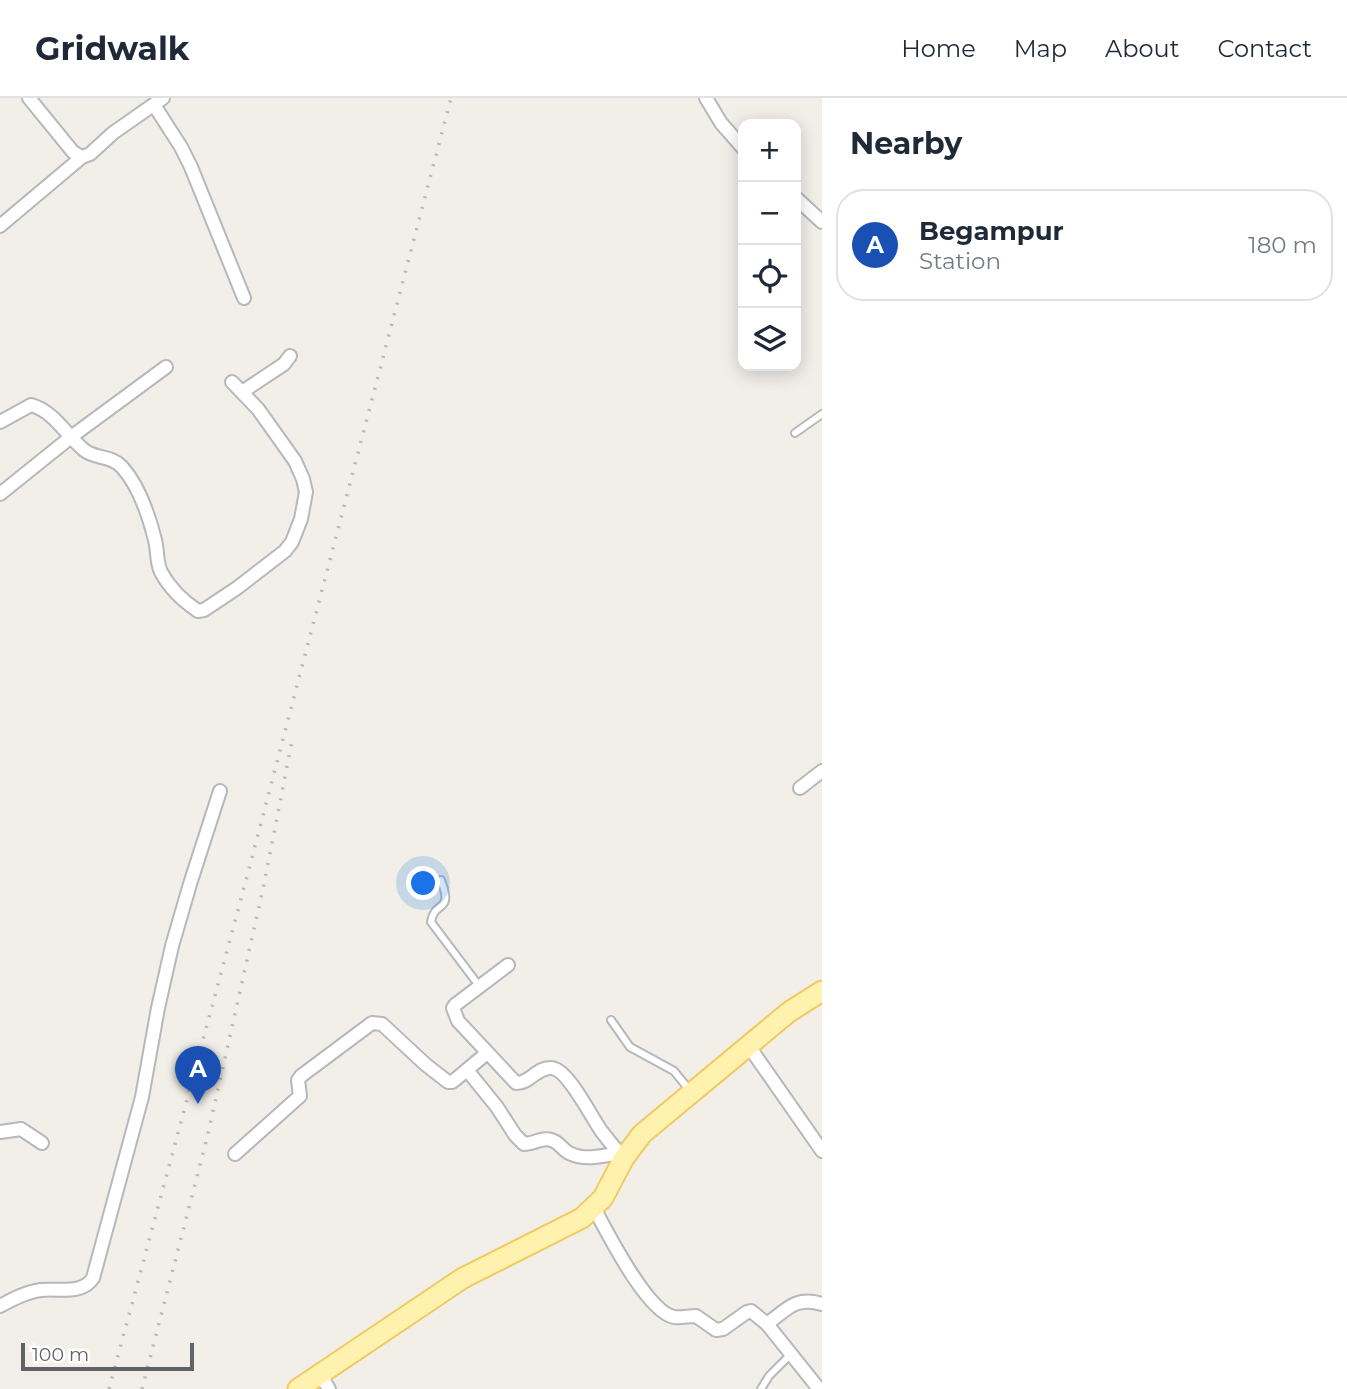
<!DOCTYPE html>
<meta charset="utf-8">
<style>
body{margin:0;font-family:Montserrat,sans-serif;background:#f6f6f7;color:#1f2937}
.controls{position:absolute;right:21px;top:21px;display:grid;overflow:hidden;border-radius:14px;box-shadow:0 4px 18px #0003}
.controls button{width:63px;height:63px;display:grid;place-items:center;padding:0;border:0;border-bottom:2px solid #e0e1e3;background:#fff;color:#1f2937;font:35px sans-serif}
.scale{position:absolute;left:21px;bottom:18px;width:173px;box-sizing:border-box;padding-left:7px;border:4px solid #5f6368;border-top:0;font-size:19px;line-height:24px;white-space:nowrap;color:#5f6368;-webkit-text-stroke:5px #fff;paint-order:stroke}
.you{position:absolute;left:424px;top:786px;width:24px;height:24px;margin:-18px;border:5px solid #fff;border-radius:50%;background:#1a73e8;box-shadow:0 0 0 10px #1a73e833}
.badge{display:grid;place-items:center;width:46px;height:46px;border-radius:50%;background:#ea4335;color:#fff;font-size:23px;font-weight:700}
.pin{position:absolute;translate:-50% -58px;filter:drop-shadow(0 2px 4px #0008)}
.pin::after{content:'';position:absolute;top:37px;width:24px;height:21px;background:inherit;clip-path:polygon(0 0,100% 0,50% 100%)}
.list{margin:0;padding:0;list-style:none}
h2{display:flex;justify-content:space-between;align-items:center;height:91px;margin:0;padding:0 28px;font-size:30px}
h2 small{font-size:23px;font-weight:400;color:#747a83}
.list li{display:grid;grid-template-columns:46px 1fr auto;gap:21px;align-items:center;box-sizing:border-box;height:112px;margin:0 14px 14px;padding:0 14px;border:2px solid #e0e1e3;border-radius:28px}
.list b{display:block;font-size:26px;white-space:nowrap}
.list p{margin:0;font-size:23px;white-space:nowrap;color:#747a83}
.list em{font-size:23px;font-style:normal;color:#747a83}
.icon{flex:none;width:38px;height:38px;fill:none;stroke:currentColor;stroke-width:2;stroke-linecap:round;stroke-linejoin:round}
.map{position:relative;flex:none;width:822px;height:1291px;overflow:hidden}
header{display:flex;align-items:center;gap:42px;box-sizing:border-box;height:98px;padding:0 35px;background:#fff;border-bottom:2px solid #e0e1e3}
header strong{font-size:33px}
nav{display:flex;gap:38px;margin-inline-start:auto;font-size:24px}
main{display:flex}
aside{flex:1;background:#fff}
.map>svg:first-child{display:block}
</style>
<header>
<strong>Gridwalk</strong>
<nav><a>Home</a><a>Map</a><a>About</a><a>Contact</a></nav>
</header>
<main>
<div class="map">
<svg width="822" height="1291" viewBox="0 0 822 1291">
<rect width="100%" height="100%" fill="#f1efe8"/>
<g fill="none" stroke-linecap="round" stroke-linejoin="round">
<!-- service casing -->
<g stroke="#b5b8bc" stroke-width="10">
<g id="service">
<path d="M795 335 822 316"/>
<path d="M441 782C454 816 434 802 431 824L480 889"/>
<path d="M611 922 630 949 674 973 691 994"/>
<path d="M761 1291 769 1278 791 1256"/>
</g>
</g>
<!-- minor casing -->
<g stroke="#b5b8bc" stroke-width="16">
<g id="minor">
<path d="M29 0 73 54 82 59 90 56 113 35 163 0"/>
<path d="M706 0 721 25 743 50"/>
<path d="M154 7 181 49 191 69 244 200"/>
<path d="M796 100 822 124"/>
<path d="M0 128 82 59"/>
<path d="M242 294 284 266 290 258"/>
<path d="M0 324 31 307C54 313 66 337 84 352 95 361 111 357 122 369 139 388 149 418 155 442 158 453 156 464 161 474 169 489 183 503 198 513L204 512 237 490 285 453 292 444 301 421 306 394 303 381 295 363 258 311 232 284"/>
<path d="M0 396 71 339 166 269"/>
<path d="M800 690 822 673"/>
<path d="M508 867 455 907 453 910 458 923 516 985C529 986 537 969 551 970 568 970 592 1021 602 1034 609 1043 616 1052 624 1060"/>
<path d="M748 947 822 1053"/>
<path d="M467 972 497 1009 515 1037 524 1046C533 1046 543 1039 551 1042 558 1043 563 1052 569 1055 584 1063 604 1058 619 1055"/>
<path d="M0 1034 21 1031 42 1045"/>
<path d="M235 1056 300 998 298 982 301 978 372 925 382 926 425 966 448 984H452L456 981 487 955"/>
<path d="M594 1110C607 1134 647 1214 674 1219 680 1220 689 1218 696 1218L716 1232 723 1231 747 1214 751 1213 767 1226 819 1291"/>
<path d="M0 1208C13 1201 26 1194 41 1192 59 1190 82 1197 93 1180L142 999 158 910 172 848 190 786 220 693"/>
<path d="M767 1226C787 1211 796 1198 822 1206"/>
<path d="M320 1276 329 1291"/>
</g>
</g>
<!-- primary casing -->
<g stroke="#f2c960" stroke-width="23">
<path id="primary" d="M298 1291 463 1180 582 1120 603 1100 624 1060 642 1036 789 914 822 893"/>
</g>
<!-- service -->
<use href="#service" stroke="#fff" stroke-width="6"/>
<!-- minor -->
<use href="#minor" stroke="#fff" stroke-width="12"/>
<!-- primary -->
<use href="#primary" stroke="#fff2af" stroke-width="19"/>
<!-- rail -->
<g stroke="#b6b7b8" stroke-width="3.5" stroke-dasharray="2 9" stroke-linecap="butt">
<path d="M109 1291 245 786 451 0"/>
<path d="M142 1291 207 1040 263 791 292 643"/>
</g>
</g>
</svg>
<div class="controls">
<button>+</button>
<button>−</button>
<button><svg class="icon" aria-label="locate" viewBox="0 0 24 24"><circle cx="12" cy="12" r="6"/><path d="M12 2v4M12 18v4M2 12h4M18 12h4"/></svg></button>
<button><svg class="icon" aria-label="layers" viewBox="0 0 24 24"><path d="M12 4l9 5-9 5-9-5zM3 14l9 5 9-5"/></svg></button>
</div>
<div class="scale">100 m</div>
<div class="you"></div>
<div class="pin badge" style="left:198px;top:1006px;background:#1a4fb4">A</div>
</div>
<aside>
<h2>Nearby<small></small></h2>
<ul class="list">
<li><span class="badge" style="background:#1a4fb4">A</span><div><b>Begampur</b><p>Station</p></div><em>180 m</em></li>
</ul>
</aside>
</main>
